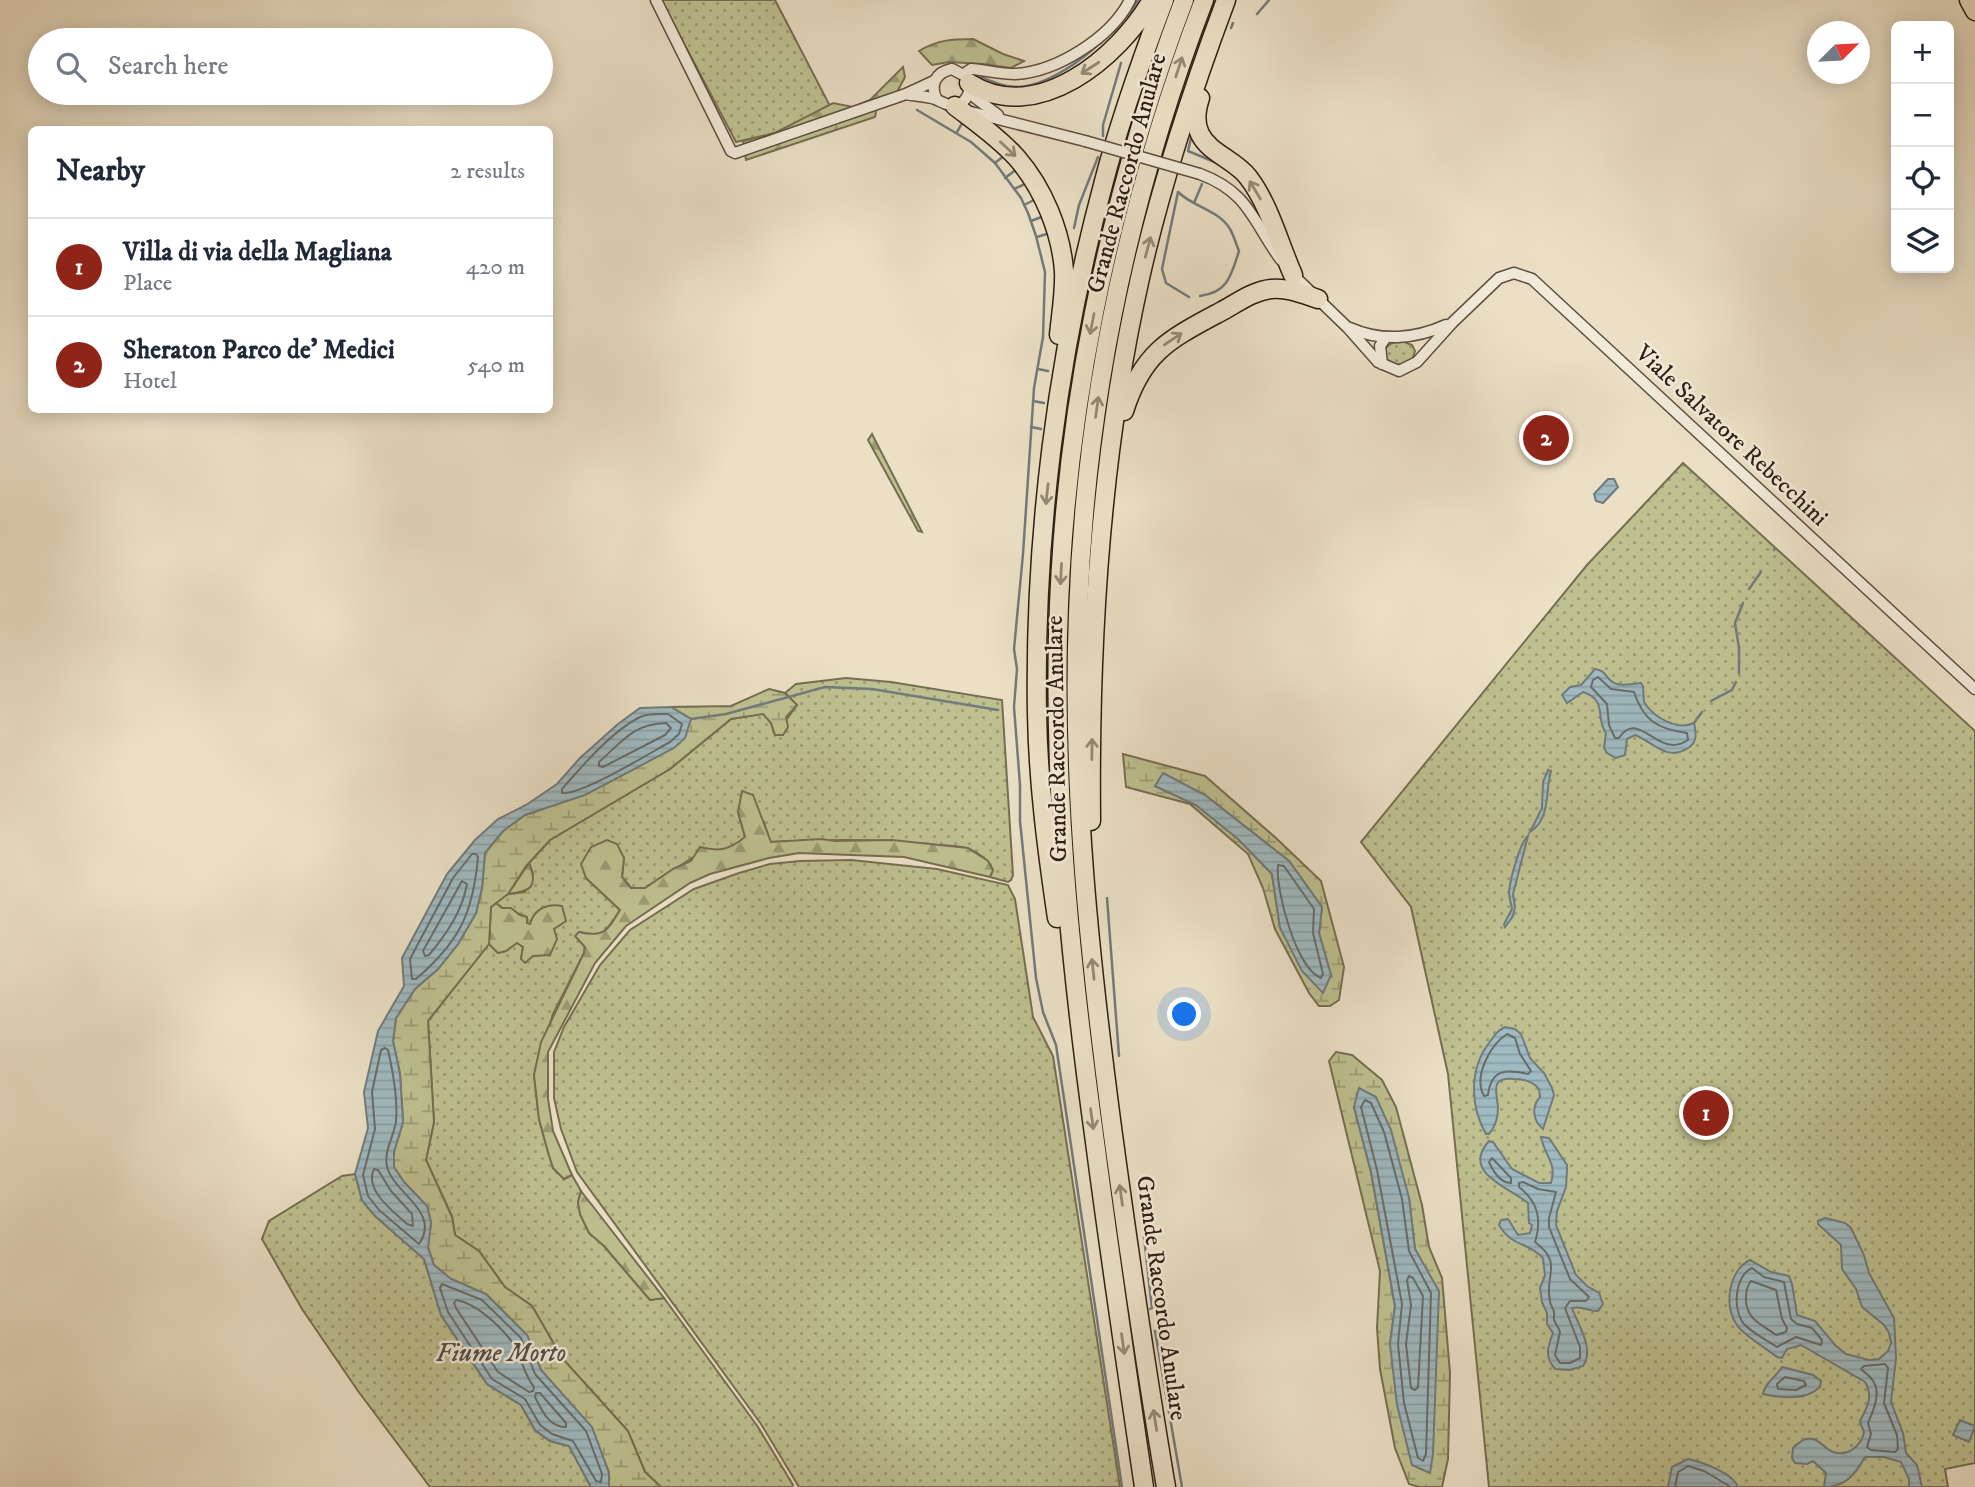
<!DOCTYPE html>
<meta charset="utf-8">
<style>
body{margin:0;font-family:"IM FELL DW Pica",serif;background:#f6f6f7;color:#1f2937}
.controls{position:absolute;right:21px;top:21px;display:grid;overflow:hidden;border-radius:10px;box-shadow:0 4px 18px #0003}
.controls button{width:63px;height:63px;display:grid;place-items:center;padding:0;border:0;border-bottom:2px solid #e0e1e3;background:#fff;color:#1f2937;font:35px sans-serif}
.compass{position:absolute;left:1807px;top:21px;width:63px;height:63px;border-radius:50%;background:#fff;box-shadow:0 4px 18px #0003;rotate:66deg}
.you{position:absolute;left:1185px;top:1015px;width:24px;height:24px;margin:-18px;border:5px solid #fff;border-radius:50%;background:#1a73e8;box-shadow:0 0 0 10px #1a73e833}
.badge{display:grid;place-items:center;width:46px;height:46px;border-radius:50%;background:#8f2418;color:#fff;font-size:23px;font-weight:700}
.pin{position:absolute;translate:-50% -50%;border:4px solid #fff;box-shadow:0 2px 7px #0006}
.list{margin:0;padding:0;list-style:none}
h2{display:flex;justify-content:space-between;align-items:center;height:91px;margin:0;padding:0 28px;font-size:30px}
h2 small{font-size:23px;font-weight:400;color:#747a83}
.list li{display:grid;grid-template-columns:46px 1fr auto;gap:21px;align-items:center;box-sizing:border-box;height:98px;padding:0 28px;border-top:2px solid #e0e1e3}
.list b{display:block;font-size:26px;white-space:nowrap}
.list p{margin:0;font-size:23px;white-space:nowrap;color:#747a83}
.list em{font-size:23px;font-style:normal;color:#747a83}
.icon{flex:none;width:38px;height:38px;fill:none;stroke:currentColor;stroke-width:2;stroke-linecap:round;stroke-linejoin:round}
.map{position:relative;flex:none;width:1975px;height:1487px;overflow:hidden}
.search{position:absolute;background:#fff;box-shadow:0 4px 18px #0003;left:28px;top:28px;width:525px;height:77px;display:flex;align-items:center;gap:18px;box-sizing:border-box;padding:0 24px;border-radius:38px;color:#747a83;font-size:26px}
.panel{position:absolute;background:#fff;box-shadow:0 4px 18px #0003;left:28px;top:126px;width:525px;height:287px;border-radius:10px}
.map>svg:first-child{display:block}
</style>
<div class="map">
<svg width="1975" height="1487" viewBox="0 0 1975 1487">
<defs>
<pattern id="grass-dots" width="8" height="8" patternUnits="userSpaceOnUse" patternTransform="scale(1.75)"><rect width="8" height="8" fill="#bec090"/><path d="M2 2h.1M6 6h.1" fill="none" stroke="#9b9b74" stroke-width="1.8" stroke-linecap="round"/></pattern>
<pattern id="forest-firs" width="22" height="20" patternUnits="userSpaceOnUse" patternTransform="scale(1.75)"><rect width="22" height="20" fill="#bec090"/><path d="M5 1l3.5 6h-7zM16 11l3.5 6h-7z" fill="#9b9b74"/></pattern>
<pattern id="wetland-marsh" width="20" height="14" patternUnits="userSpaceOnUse" patternTransform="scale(1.75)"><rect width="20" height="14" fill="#bec090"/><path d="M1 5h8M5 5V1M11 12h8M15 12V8" fill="none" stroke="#9b9b74"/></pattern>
<pattern id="water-rules" width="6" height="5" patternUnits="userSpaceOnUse" patternTransform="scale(1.75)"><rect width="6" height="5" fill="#9fbac1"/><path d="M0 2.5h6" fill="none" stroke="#899fa5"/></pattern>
</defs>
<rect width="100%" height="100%" fill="#ebe0c6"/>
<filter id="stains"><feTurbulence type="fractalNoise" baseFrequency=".00286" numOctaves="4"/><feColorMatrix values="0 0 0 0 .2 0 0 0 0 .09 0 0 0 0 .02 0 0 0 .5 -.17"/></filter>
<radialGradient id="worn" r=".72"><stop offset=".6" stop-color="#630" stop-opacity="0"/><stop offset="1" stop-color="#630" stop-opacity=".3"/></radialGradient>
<!-- grass -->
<g fill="url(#grass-dots)" stroke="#766e51" stroke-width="2">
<path d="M661 0H775L830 106 775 133 736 142Z"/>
<path d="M1402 341 1412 345 1415 351 1412 360C1386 376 1371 343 1402 341Z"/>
<path d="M1683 463 1975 731V1463L1945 1469 1948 1487H1489L1448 1074 1411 907 1361 842 1587 565Z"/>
<path d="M846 678 891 682 1002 700 1013 875 1011 880 1008 882 990 877 993 870C988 860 979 853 969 849 960 845 947 846 937 845 882 838 826 839 770 842L764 822 738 812 745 837 732 848 697 855 645 888H631L622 877 624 858 586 878 620 910C608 930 604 939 579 932L576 936 585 947 584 953 553 1014 534 1075 539 1119 548 1152 553 1168 564 1179 572 1175 581 1191 578 1202 580 1214 589 1233 604 1246 650 1300 664 1298 758 1427 793 1485 792 1487H661L645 1472 628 1431 562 1358 532 1306 505 1287 479 1251 455 1235 452 1216 426 1160 434 1122 428 1021 489 944 498 953 506 951 517 942 523 947 521 959 530 925 527 923V917L502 908 496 903 508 894 525 892 533 874 529 863 550 840 670 769 731 719 764 713 771 723 775 735 797 705 785 693 796 684Z"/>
<path d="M851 860 937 869 1008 885 1015 899 1033 1017 1053 1056 1120 1487H799L761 1424 577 1172 561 1129 554 1098V1052L564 1027 600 965 630 930 694 889 739 873 770 864 800 861Z"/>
<path d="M355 1174 362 1200 374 1215 424 1259 441 1315 487 1384 521 1405 535 1430 550 1441 569 1446 591 1487H430L358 1391 302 1309 262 1239 269 1221 342 1176Z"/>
</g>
<!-- forest -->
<g fill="url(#forest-firs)" stroke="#766e51" stroke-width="2">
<path d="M973 39 1003 54 1024 61 1011 68 983 64 949 62 932 65 919 51C937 40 952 39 973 39Z"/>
<path d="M903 67 905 77 896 94 878 101 875 117 746 160 743 141 775 133 833 103 853 107 870 100Z"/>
<path d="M872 434 922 532 918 531 868 440Z"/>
<path d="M742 791 753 795 771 842 821 839 835 841 892 840 968 848 988 861 993 870 990 877 904 857 799 853 769 858 710 874 690 883 626 926 595 963 548 1052V1099L553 1131 572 1175 564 1179 553 1168 548 1152 539 1119 534 1075 541 1042 584 953 585 947 575 936 579 932C604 938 608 930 620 910L586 878 581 864 591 847 607 840 617 844 624 858 622 877 631 888H645L673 869 691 861 700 847C719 852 729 850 745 837L738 812Z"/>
<path d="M529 863C539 887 530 892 508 894Z"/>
<path d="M496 903 502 908H511L520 915 527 917V923L530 924C534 909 547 903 562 906L566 921 554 929 557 939 550 955 533 956 525 963 521 959 523 947 517 943 506 951 498 953 489 944 491 907Z"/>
<path d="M581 1191 664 1298 650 1300 604 1246 589 1233 580 1214 578 1202Z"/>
</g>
<!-- wetland -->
<g fill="url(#wetland-marsh)" stroke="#766e51" stroke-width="2" fill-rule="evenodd">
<path d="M769 689 785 693 797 705 786 717 788 727 783 735H775L771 723 763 714 731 719 670 769 550 840 526 866 508 894 491 907 489 944 428 1021 434 1122 426 1160 452 1217 455 1235 479 1251 505 1287 532 1306 562 1358 628 1431 645 1472 661 1487H609V1473L592 1428 541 1370 527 1335 486 1294 451 1279 434 1265 428 1247 431 1223 427 1206 404 1182 394 1167V1152L403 1122 400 1074 393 1041 396 1018 415 989 438 969 458 944 476 913 482 888 485 853 503 831 525 815 535 812 691 719 671 707 731 706Z"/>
<path d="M1123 754 1205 776 1277 839 1321 881 1344 967 1339 1000 1330 1006H1319L1309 993 1275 929 1263 888 1248 854 1190 804 1126 787ZM1163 774 1205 795 1289 861 1322 907 1319 933 1331 975 1280 928 1272 874 1238 839 1196 805 1155 786Z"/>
<path d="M1336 1052 1352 1055 1382 1080 1396 1107 1422 1205 1429 1247 1442 1278 1450 1373 1448 1459 1442 1487H1419L1409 1484 1395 1448 1380 1369 1377 1328 1380 1271 1329 1061ZM1354 1107 1409 1198 1415 1249 1438 1291 1434 1394 1390 1344 1395 1306 1371 1172Z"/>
</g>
<!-- water -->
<g fill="url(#water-rules)" stroke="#727b7b" stroke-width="2">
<path d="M1608 479H1614L1618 487 1603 503 1596 501 1594 494Z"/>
<path d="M1595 669C1605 671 1604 674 1610 680 1618 688 1631 684 1641 683L1643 686 1644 702C1653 717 1677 731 1694 723 1696 732 1698 742 1688 748 1667 762 1653 742 1635 735L1627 739 1625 755 1616 758 1607 753 1604 748 1606 733C1595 719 1608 700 1583 692L1567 703 1562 695 1570 687 1581 685Z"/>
<path d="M671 707 691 719 685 738 674 748 585 795 525 815 503 831 485 853 482 888 476 913 458 944 438 969 415 989 396 1018 393 1041 400 1074 403 1122 394 1152V1167L404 1182 427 1206 431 1223 428 1248 434 1265 451 1279 486 1294 527 1335 541 1370 592 1427 609 1473V1487H591L569 1446 550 1441 535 1430 521 1405 487 1384 441 1315 424 1259 374 1215 362 1200 355 1174 368 1128 364 1092 378 1031 404 986 402 958 447 874 475 840 498 819 526 805 557 784 580 758 618 724 640 708Z"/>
<path d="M1548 770 1551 771C1545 792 1551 819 1530 832L1542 808 1543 782Z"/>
<path d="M1163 773 1205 795 1289 861 1322 907 1319 933 1331 975 1323 993 1302 971 1280 928 1272 874 1238 839 1196 805 1155 786Z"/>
<path d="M1528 836 1513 894 1515 907 1513 916 1505 927 1504 924 1512 909C1511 904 1509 897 1509 892 1510 880 1520 842 1528 836Z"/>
<path d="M1505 1027 1515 1029 1521 1034 1530 1058 1544 1073 1552 1088 1554 1095 1543 1129C1533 1121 1531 1107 1540 1097L1539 1089C1533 1081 1524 1079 1514 1079 1489 1077 1497 1092 1498 1108 1498 1118 1495 1127 1489 1134H1486C1470 1106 1469 1069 1489 1043 1494 1036 1497 1031 1505 1027Z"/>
<path d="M1359 1088 1376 1097 1391 1130 1409 1198 1415 1249 1439 1291 1433 1454 1430 1473 1412 1465 1397 1405 1390 1344 1395 1306 1371 1172 1354 1107Z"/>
<path d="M1541 1137 1549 1138 1567 1165V1170L1566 1187 1557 1211 1556 1225 1576 1275 1587 1286 1599 1293 1603 1304 1598 1311C1589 1312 1581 1305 1572 1308 1578 1325 1595 1349 1583 1366L1570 1370 1555 1369C1544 1357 1548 1346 1553 1333L1547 1324V1313L1542 1302 1540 1288 1545 1276 1543 1258C1527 1241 1513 1248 1499 1225L1501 1220 1508 1219 1518 1235 1530 1233 1532 1225 1529 1223 1528 1203C1511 1188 1460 1173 1489 1141L1493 1142 1512 1169 1539 1183H1551C1557 1162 1545 1157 1541 1137Z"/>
<path d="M1825 1218 1845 1223 1851 1228 1864 1255 1869 1273 1894 1318 1896 1358 1891 1402 1903 1433 1906 1453 1917 1465 1922 1487H1909V1479L1901 1462 1884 1457H1865C1855 1475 1845 1487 1824 1487L1826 1473 1813 1461 1807 1464 1795 1463 1792 1458 1793 1448C1799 1443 1804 1437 1813 1439 1821 1441 1825 1449 1833 1452 1847 1457 1860 1447 1864 1433L1860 1421C1867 1407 1874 1397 1865 1382L1801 1345 1787 1349 1782 1358 1777 1357C1766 1348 1743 1335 1737 1325 1723 1306 1729 1270 1750 1260L1771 1272 1789 1276 1792 1284 1797 1315 1815 1321 1836 1346 1846 1354 1869 1360 1879 1359 1888 1351 1891 1343 1889 1333 1884 1325 1862 1307 1856 1289 1842 1269 1841 1245 1818 1224V1221Z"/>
<path d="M1782 1367 1813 1375 1821 1381 1820 1387C1806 1401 1781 1398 1763 1394 1764 1384 1777 1376 1782 1367Z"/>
<path d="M1960 1420 1975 1426 1969 1442 1953 1435Z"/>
<path d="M1688 1459C1702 1462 1733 1473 1738 1487H1668L1672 1467Z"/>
</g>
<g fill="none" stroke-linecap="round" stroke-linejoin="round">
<!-- shore -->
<g stroke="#676c6a" stroke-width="2">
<path d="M1598 677 1611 689 1634 692C1643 720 1657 729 1687 733L1688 740C1658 761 1639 707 1619 738H1615L1609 725 1607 704 1591 687 1593 680Z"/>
<path d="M668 714 682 724 679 734 670 742C650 753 580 796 562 793V789C583 765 612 731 640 717 648 713 660 714 668 714Z"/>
<path d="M666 723 671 728 665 735 603 767 599 766V762C623 741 633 724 666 723Z"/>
<path d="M472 854H476L478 857C473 914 459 942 416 979H412L410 959 453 878Z"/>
<path d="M1278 865 1284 866 1314 909 1313 933 1323 974 1321 978C1296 969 1275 888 1278 865Z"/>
<path d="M462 881 467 884C462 912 447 933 429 955L425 956 423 951Z"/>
<path d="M1507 1034 1515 1038 1520 1054 1531 1071 1528 1074C1506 1069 1491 1069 1488 1095L1484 1096C1473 1077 1490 1045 1507 1034Z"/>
<path d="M385 1048 388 1050C393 1072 398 1099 396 1121 394 1138 382 1152 388 1170 396 1194 441 1213 419 1244L379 1210 368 1196 363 1175 375 1129 372 1092 381 1050Z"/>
<path d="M1365 1100 1371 1103 1384 1132 1402 1199 1409 1251 1431 1293 1426 1454 1423 1461 1418 1458 1404 1403 1398 1344 1402 1304 1377 1170 1361 1107Z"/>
<path d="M1492 1158 1511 1178V1183C1500 1183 1493 1171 1489 1162Z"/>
<path d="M374 1169 378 1170 391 1191 412 1214 413 1226 407 1224C393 1211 364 1190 374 1169Z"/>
<path d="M1523 1182 1538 1189 1556 1192 1549 1218V1227L1570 1279 1589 1297 1586 1301H1570L1565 1308 1580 1347V1358L1570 1363H1560L1555 1355 1560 1332C1559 1328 1557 1326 1555 1322 1552 1317 1555 1318 1554 1312 1553 1308 1550 1305 1550 1301 1544 1274 1564 1264 1535 1242 1542 1219 1538 1202 1519 1187V1183Z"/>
<path d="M1752 1268 1764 1277 1784 1282 1791 1319 1797 1324 1812 1328 1822 1340 1821 1345 1796 1337 1777 1347C1767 1340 1752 1333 1744 1324 1732 1309 1735 1276 1752 1268Z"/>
<path d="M1409 1276 1413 1278 1423 1296 1418 1387 1415 1390 1411 1388 1406 1344 1411 1305 1407 1280Z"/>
<path d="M1751 1281 1776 1290 1782 1319 1787 1328 1786 1332 1776 1335C1761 1324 1745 1319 1746 1297 1746 1290 1747 1286 1751 1281Z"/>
<path d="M442 1284 482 1300 521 1338 535 1374 586 1431 602 1474 601 1482 596 1481 573 1441 552 1434 540 1425 525 1399 492 1379 448 1312 440 1288Z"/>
<path d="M456 1300C476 1303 500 1326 512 1342 522 1356 523 1374 534 1387L533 1391 529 1392 498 1372 456 1308 454 1303Z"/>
<path d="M1885 1364 1888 1368 1884 1403 1897 1435 1898 1449 1895 1452 1871 1450 1867 1447 1871 1434 1868 1423C1874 1409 1883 1390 1870 1377 1867 1374 1864 1372 1861 1369L1864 1366Z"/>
<path d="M1785 1377 1804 1381 1806 1385 1796 1390 1778 1389 1777 1384Z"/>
<path d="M536 1393H540L566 1423V1427C549 1427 542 1411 535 1397Z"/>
<path d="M1675 1487 1678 1472 1688 1466 1704 1471 1731 1487"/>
</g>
<!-- stream -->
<g stroke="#727b7b" stroke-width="2.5">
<path d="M1257 14 1269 0"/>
<path d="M1231 28 1233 23"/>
<path d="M981 77C993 82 1004 87 1018 87 1059 85 1117 34 1138 0"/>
<path d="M917 110 971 142 995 163 1021 198 1028 213 1036 236 1045 272 1043 337 1034 388 1023 554 1014 649 1017 669 1014 707 1020 785V821L1036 978 1043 1012 1056 1045 1122 1487"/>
<path d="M957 132 964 120"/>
<path d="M1103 136V125L1121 63"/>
<path d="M1191 138 1188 151 1217 163"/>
<path d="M995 163 1005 155"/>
<path d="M1005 178 1017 169"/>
<path d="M1014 189 1027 183"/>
<path d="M1194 203 1202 184"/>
<path d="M1024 205 1036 199"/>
<path d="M1031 221 1044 216"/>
<path d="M1074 228 1079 205 1098 157"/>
<path d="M1037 237 1050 233"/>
<path d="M1189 297 1166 283 1162 269 1178 192C1193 207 1219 210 1230 229 1234 236 1236 244 1239 251 1231 276 1228 292 1200 296"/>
<path d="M1038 369 1048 371"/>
<path d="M1033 401 1044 403"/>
<path d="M1031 427 1041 429"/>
<path d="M1774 550 1775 548"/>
<path d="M1749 589 1761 572"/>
<path d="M1739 673V648L1735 623 1743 603"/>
<path d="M1711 701 1732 690 1736 682"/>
<path d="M691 719 726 714 825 687 872 689 998 710"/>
<path d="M1694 723 1702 712"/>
<path d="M1107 898 1119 1056"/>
<path d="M1144 1237 1152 1308 1150 1309"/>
<path d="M1155 1331 1182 1487"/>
</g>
<!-- street casing -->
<g stroke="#5e4e3f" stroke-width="13">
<g id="street">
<path d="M656 0 731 151 735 153 906 94 934 81"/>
<path d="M964 74 971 69C985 70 1001 74 1015 74 1056 72 1111 38 1130 0"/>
<path d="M969 93 998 115"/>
<path d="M906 94C915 96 927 96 935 99 951 106 959 113 969 93L967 77 952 69C936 72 929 85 937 100"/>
<path d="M967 111 1085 141"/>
<path d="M1200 174C1249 192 1253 222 1281 260"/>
<path d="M1290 272 1348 328 1378 362 1399 371 1417 362 1453 322 1499 278 1514 273 1532 279 1975 689"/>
<path d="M1350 328C1381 342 1415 339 1446 325"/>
<path d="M1382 364 1380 346 1386 337"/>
</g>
</g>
<!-- highway casing -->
<g stroke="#2f1d12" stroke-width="21">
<g id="highway">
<path d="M1969 0 1975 11"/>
<path d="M969 83C1037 126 1118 58 1152 0"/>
<path d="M1200 98C1196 110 1194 122 1200 134 1209 153 1235 160 1248 177 1269 204 1279 243 1293 275"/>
<path d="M955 106C976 122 999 138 1017 158 1043 188 1061 231 1064 271 1065 292 1061 314 1059 335"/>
<path d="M1124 411C1143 351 1170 339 1222 311 1237 303 1253 291 1271 289 1287 287 1303 294 1318 299"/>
<path d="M1091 821C1089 640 1100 455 1140 278 1161 183 1192 91 1226 0"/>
<path d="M1057 918C1047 850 1038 781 1037 713 1034 537 1057 356 1103 185 1119 122 1141 61 1164 0"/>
<path d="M1144 1487C1127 1372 1110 1257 1095 1142 1072 974 1054 806 1058 636 1063 419 1107 203 1184 0"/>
<path d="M1166 1487C1146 1370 1129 1252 1113 1135 1090 962 1071 788 1078 613 1085 404 1129 196 1204 0"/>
</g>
</g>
<!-- street -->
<use href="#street" stroke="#f2ebda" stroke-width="10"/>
<!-- highway -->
<use href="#highway" stroke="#ebe0c6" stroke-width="18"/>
<!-- street-bridge casing -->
<g stroke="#5e4e3f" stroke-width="13" stroke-linecap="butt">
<path id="street-bridge" d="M1085 141 1200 174"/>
</g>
<!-- street-bridge -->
<use href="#street-bridge" stroke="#f2ebda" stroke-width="10"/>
</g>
<!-- one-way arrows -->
<defs><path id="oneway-shaft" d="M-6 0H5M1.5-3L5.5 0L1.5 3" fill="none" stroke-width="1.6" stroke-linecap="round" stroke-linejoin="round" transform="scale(1.75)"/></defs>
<g stroke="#968875">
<use href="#oneway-shaft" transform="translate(1179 67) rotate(-72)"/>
<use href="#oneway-shaft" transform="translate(1090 68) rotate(147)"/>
<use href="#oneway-shaft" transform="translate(1008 149) rotate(43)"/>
<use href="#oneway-shaft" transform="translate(1255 190) rotate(-121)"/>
<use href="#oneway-shaft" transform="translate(1148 247) rotate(-75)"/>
<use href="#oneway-shaft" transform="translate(1092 324) rotate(101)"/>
<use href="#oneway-shaft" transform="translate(1173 339) rotate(-34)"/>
<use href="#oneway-shaft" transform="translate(1097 407) rotate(-82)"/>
<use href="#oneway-shaft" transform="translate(1047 494) rotate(96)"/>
<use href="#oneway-shaft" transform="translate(1061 574) rotate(93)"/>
<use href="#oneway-shaft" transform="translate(1092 749) rotate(-89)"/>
<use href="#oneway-shaft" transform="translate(1093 969) rotate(-96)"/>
<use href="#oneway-shaft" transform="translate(1092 1119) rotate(82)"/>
<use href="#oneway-shaft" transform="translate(1121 1195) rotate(-98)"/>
<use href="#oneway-shaft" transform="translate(1123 1344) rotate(82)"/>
<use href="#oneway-shaft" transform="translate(1155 1420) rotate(-99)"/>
</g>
<g text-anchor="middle" stroke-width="5" stroke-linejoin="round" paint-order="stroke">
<!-- street labels -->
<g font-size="24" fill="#2f1d12" stroke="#f2ebda">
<text transform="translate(1126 173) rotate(-75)" y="8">Grande Raccordo Anulare</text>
<text transform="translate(1732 435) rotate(43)" y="8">Viale Salvatore Rebecchini</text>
<text transform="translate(1056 739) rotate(-91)" y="8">Grande Raccordo Anulare</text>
<text transform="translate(1162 1298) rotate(82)" y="8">Grande Raccordo Anulare</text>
</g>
<!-- water labels -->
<g font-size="26" font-style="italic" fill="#514c47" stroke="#f2ebda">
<text x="501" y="1361">Fiume Morto</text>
</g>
</g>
<rect width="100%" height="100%" filter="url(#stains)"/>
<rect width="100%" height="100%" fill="url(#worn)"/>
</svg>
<div class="controls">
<button>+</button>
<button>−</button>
<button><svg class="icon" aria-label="locate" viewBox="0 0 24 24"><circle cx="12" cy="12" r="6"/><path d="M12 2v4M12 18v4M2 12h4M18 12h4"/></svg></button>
<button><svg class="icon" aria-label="layers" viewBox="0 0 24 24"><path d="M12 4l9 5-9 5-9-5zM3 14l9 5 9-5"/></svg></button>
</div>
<svg class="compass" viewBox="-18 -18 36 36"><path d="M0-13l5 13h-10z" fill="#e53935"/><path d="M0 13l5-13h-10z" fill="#747a83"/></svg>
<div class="you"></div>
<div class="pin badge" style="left:1706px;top:1113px">1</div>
<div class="pin badge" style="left:1546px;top:438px">2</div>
<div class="search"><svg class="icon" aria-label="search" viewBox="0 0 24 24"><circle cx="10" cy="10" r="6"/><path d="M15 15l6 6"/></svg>Search here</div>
<section class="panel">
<h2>Nearby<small>2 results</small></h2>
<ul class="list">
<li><span class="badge">1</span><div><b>Villa di via della Magliana</b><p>Place</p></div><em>420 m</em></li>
<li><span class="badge">2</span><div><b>Sheraton Parco de' Medici</b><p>Hotel</p></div><em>540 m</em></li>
</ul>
</section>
</div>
